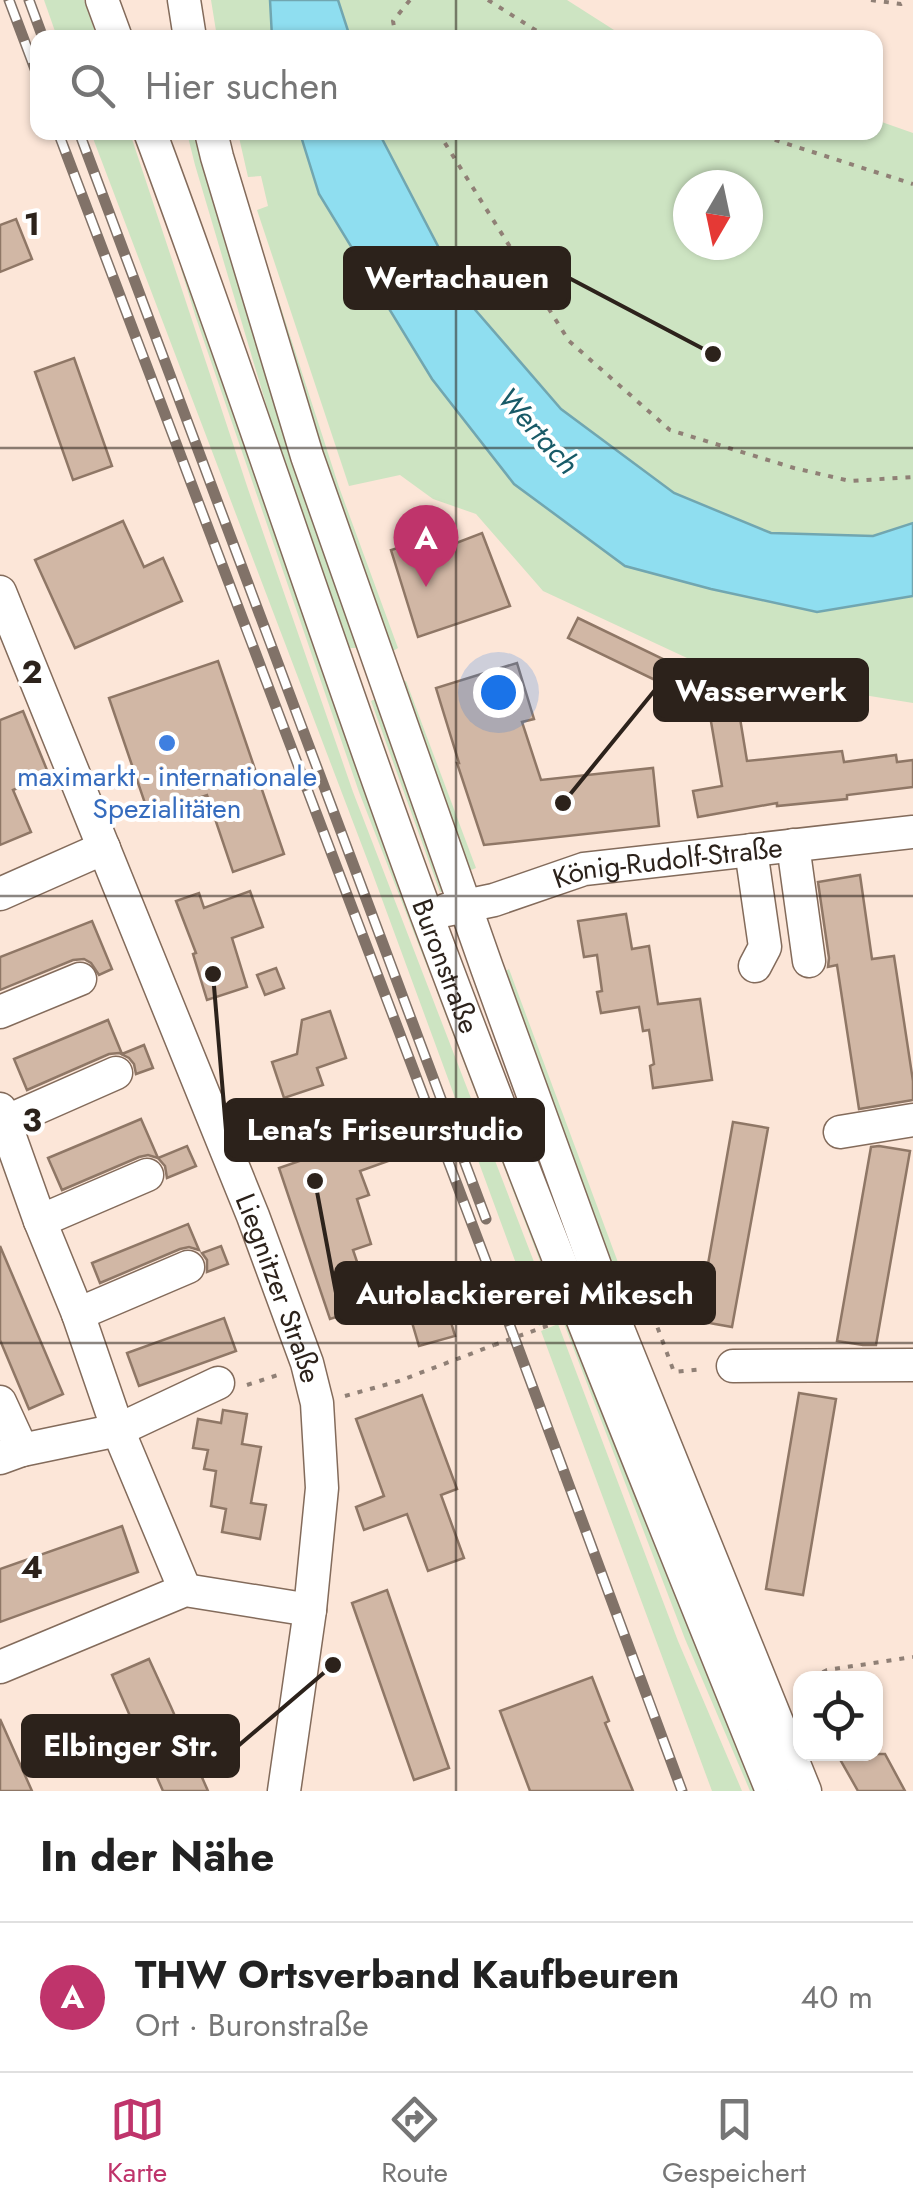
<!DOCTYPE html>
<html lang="de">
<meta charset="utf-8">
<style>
body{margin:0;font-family:Jost,sans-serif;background:#f2f2f2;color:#222}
.controls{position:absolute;right:30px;bottom:30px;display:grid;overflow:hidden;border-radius:20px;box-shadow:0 2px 8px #0004}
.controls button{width:90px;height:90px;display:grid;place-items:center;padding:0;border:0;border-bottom:2px solid #e0e0e0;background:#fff;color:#222;font:50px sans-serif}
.compass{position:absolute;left:673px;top:170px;width:90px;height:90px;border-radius:50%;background:#fff;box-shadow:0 2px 8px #0004;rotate:189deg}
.you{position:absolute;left:498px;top:692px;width:35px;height:35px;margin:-25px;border:8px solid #fff;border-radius:50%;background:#1a73e8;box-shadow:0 0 0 15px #1a73e833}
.badge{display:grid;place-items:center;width:65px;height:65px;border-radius:50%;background:#bf346b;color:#fff;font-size:32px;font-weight:700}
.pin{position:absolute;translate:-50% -82px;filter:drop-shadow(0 2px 5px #0008)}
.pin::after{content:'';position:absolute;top:52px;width:35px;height:30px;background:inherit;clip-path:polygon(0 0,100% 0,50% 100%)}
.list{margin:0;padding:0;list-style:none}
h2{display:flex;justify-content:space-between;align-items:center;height:130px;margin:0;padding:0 40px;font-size:42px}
h2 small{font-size:32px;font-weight:400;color:#767676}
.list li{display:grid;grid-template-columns:65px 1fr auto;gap:30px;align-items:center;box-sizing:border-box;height:150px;padding:0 40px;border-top:2px solid #e0e0e0}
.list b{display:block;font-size:38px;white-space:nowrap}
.list p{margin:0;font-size:32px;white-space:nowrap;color:#767676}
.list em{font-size:32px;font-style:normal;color:#767676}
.icon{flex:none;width:55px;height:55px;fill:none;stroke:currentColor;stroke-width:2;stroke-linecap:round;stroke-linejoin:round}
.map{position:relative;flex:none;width:913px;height:1791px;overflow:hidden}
.search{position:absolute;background:#fff;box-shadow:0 2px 8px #0004;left:30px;right:30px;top:30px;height:110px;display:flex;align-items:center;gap:25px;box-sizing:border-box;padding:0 35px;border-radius:20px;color:#767676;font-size:38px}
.sheet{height:280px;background:#fff}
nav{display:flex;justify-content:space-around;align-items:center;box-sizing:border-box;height:140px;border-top:2px solid #e0e0e0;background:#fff;font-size:28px;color:#767676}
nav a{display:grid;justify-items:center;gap:5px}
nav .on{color:#bf346b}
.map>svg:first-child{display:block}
</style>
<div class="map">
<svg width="913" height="1791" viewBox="0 0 913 1791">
<rect width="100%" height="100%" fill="#fce6d8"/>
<!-- green -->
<g fill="#cde4c2" fill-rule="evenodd">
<path d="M44 0H84L97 37H57Z"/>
<path d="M211 0H270L272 37H217Z"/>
<path d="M338 0H567L625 37H350Z"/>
<path d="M876 120 913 133V523L873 536 771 533 674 493 561 409 465 298 379 133 876 132ZM688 185H748V245H688Z"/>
<path d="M91 133H130L248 489 353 792 556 1319 539 1326 372 872Z"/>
<path d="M187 133H198L361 648H347L282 458 195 165Z"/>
<path d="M238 133H300L319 194 432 379 514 484 817 612 913 596V703L715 671 543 591 476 514 433 499 400 475 349 486 257 210 268 206 261 176 248 177Z"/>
<path d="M250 212 339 487 398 648 390 653 317 456Z"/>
<path d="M186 266 434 973 430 974 359 792 196 318 181 269Z"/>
<path d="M406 681 476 868 471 870 451 825 400 683Z"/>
<path d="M379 697 448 890 440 892 371 701Z"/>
<path d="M509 969 629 1292 619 1296 504 972Z"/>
<path d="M439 989 761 1791H750L685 1639 436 990Z"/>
<path d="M558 1324 678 1641 742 1791H712L541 1331Z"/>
</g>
<!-- water -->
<g fill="#8fdef0" stroke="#71a6b0" stroke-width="2.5">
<path d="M270 0H338L350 37H272Z"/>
<path d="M300 133H379L465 298 561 409 674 493 771 533 873 536 913 523V596L817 612 711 589 625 566 514 484 432 379 319 194Z"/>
</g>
<!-- building -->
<g fill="#d1b7a5" stroke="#8f7766" stroke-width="2.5">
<path d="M16 219 32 259 0 272V225Z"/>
<path d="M74 358 112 466 73 480 35 372Z"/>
<path d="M123 521 144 567 163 558 182 601 75 648 35 560Z"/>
<path d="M482 533 510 606 418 637 391 550 434 537 438 550Z"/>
<path d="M578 618 694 674 684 694 568 638Z"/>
<path d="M218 661 284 854 233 872 207 795 149 815 109 698Z"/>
<path d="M517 663 534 719 522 722 541 780 653 768 659 826 484 845 457 763H459L436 688Z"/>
<path d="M737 700 747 761 842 751 844 762 896 755 897 762 913 760V787L847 795V799L777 806V803L698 817 693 791 722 786 708 704Z"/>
<path d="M23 711 49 775 13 790 31 832 0 845V720Z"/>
<path d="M860 875 872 959 894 956 913 1081V1100L859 1109 837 965 828 967 829 958 818 882Z"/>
<path d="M250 891 263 927 232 938 247 987 207 1000 193 954 196 953 176 901 199 893 204 908Z"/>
<path d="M626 914 632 949 649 946 658 1004 700 999 712 1080 653 1088 650 1066 654 1064 649 1030 643 1031 639 1007 601 1013 597 992 602 991 597 955 584 957 578 921Z"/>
<path d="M92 921 112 969 99 975 91 963 84 959 73 960 0 990V957Z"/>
<path d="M276 968 284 988 265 995 257 975Z"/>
<path d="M330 1011 346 1058 317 1068 323 1085 284 1098 272 1062 297 1054 302 1020Z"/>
<path d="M108 1020 122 1054 144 1045 153 1068 136 1074 134 1064 129 1058 119 1053 109 1054 27 1090 14 1059Z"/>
<path d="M370 1101 391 1160 360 1171 369 1195 357 1199 371 1244 353 1250 372 1306 330 1319 279 1168 346 1145 335 1114Z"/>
<path d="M141 1119 158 1158 148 1155 139 1157 62 1190 48 1158Z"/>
<path d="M733 1122 768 1128 732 1327 698 1321Z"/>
<path d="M187 1146 196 1166 167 1178 165 1166 158 1158Z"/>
<path d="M879 1146 910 1151 876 1345H863L837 1341 871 1147Z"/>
<path d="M188 1224 199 1250 189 1247 180 1249 100 1283 92 1263Z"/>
<path d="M0 1246 63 1394 29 1409 0 1340Z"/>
<path d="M221 1246 228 1264 207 1272V1260L202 1253Z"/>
<path d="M442 1291 455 1336 419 1346 406 1302Z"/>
<path d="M224 1318 236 1351 139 1386 127 1353Z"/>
<path d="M799 1393 836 1399 803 1595 766 1589Z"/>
<path d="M422 1395 457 1489 441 1495 464 1558 428 1571 407 1514 364 1530 356 1507 384 1496 356 1419Z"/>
<path d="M223 1410 247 1414 242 1444 261 1447 251 1503 266 1505 260 1539 222 1532 226 1509 211 1506 216 1471 204 1469 208 1450 193 1448 198 1419 221 1423Z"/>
<path d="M122 1526 138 1572 0 1622V1569Z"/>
<path d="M387 1590 449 1768 414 1780 352 1603Z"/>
<path d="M149 1659 171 1707 208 1791H163L112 1675Z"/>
<path d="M592 1677 609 1721 605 1723 633 1791H530L500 1711Z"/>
<path d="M0 1719 32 1791H0Z"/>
<path d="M837 1754H885L905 1791H858Z"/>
</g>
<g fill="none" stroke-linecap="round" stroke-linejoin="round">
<!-- minor casing -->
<g stroke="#836b5b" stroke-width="35">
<g id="minor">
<path d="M102 0 116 38"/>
<path d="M184 0 190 38"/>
<path id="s1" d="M150 132C247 391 330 654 426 913 536 1208 654 1499 772 1791"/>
<path d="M211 132 217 157 307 456 487 968 618 1329 805 1791"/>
<path id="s2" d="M0 592 253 1216 307 1363 317 1403 322 1488 310 1610 284 1791"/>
<path d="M793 845 809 961"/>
<path d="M751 850 765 947 755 966"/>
<path d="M0 894 104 848"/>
<path id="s3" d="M446 910 494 900 584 869 913 832"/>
<path d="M0 1012 80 979"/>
<path d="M0 1109 40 1221 78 1314 118 1430 185 1590"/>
<path d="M5 1122 116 1073"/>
<path d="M840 1132 913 1120"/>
<path d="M40 1221 147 1175"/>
<path d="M78 1314 188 1267"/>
<path d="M733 1366 913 1365"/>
<path d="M0 1402 22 1450 0 1458"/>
<path d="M22 1450 118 1430 218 1383"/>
<path d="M0 1667 185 1590 310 1610"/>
</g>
</g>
<!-- path -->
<g stroke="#908076" stroke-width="4" stroke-dasharray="5 8" stroke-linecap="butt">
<path d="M488 0 548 38"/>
<path d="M871 0 901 4 908 0"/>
<path d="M396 38 393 21 410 0"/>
<path d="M438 132 569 341 670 430 794 468 850 481 913 477"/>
<path d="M750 132 913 184"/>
<path d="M644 1291 674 1372 704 1369"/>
<path d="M247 1385 281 1374"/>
<path d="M345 1396 399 1381 494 1345"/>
<path d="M811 1678 827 1670 913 1657"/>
</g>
<!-- minor -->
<use href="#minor" stroke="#fff" stroke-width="32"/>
<!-- rail casing -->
<g stroke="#817268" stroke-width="11">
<g id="rail">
<path d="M9 0 38 77"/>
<path d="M29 0 43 38"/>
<path d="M58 132 489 1269 682 1791"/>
<path d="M79 132 486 1219"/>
</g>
</g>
<!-- rail -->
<use href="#rail" stroke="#fff" stroke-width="8" stroke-dasharray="22" stroke-linecap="butt"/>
<!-- path-bridge -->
<path stroke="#908076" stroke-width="4" stroke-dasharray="5 8" stroke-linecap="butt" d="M494 1345 644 1291"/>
</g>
<!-- grid -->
<path fill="none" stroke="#2c221b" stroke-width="2.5" stroke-opacity="0.55" d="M456 0V38M456 132V1791M0 448H913M0 896H913M0 1343H913"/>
<!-- markers -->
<circle fill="#3f7fe0" stroke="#fff" stroke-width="4" cx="167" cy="743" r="10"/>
<g text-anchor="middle" stroke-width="8" stroke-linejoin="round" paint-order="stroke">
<!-- shop labels -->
<g font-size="28" fill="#366cbe" stroke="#fff">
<text x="167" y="786">maximarkt - internationale<tspan x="167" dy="32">Spezialitäten</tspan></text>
</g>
<!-- street labels -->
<g font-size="28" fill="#2c221b" stroke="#fff">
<text dy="10" stroke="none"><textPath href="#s3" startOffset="228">König-Rudolf-Straße</textPath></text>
<text dy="10" stroke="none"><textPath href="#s1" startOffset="885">Buronstraße</textPath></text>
<text dy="10" stroke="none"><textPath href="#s2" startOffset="750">Liegnitzer Straße</textPath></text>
</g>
<!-- water labels -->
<g font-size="30" font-style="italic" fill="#185a67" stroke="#fff">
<text transform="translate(538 431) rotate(48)" y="10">Wertach</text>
</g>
</g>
<g font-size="32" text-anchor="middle" font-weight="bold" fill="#2c221b" stroke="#fff" stroke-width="8" stroke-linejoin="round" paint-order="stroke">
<text x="32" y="235">1</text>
<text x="32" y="683">2</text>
<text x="32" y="1131">3</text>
<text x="32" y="1578">4</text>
</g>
<!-- callouts -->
<path fill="none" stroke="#2c221b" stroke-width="4" d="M713 354L569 278M563 803L655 690M213 974L226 1130M315 1181L336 1293M333 1665L238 1746"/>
<g fill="#2c221b" stroke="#fff" stroke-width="4">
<circle cx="713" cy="354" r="10"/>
<circle cx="563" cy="803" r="10"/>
<circle cx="213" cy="974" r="10"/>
<circle cx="315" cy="1181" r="10"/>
<circle cx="333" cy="1665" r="10"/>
</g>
<g fill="#2c221b" stroke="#2c221b" stroke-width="4">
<rect x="345" y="248" width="224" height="60" rx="10"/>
<rect x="655" y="660" width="212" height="60" rx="10"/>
<rect x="226" y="1100" width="317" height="60" rx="10"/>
<rect x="336" y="1263" width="378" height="60" rx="10"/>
<rect x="23" y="1716" width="215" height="60" rx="10"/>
</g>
<g font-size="30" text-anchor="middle" font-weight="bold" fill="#fff">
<text x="457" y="288">Wertachauen</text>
<text x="761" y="701">Wasserwerk</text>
<text x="385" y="1140">Lena's Friseurstudio</text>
<text x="525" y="1304">Autolackiererei Mikesch</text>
<text x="131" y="1756">Elbinger Str.</text>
</g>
</svg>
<div class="controls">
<button><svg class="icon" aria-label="locate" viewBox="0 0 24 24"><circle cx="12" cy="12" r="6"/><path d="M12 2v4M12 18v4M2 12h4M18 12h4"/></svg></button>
</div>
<svg class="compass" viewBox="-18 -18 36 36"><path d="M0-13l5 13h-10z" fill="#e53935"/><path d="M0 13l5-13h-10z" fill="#767676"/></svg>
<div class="you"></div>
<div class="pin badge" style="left:426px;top:587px">A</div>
<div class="search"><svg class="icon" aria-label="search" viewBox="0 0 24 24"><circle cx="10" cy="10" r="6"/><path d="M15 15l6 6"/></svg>Hier suchen</div>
</div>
<section class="sheet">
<h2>In der Nähe<small></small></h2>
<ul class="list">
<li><span class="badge">A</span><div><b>THW Ortsverband Kaufbeuren</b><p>Ort · Buronstraße</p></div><em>40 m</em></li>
</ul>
</section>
<nav>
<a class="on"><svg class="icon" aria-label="map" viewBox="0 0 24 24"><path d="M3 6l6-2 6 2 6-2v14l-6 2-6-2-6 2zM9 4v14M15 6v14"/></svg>Karte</a>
<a><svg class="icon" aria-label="directions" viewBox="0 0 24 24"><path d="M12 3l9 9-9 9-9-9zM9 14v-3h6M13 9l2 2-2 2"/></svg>Route</a>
<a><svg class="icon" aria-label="saved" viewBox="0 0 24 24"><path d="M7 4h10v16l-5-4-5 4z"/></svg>Gespeichert</a>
</nav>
